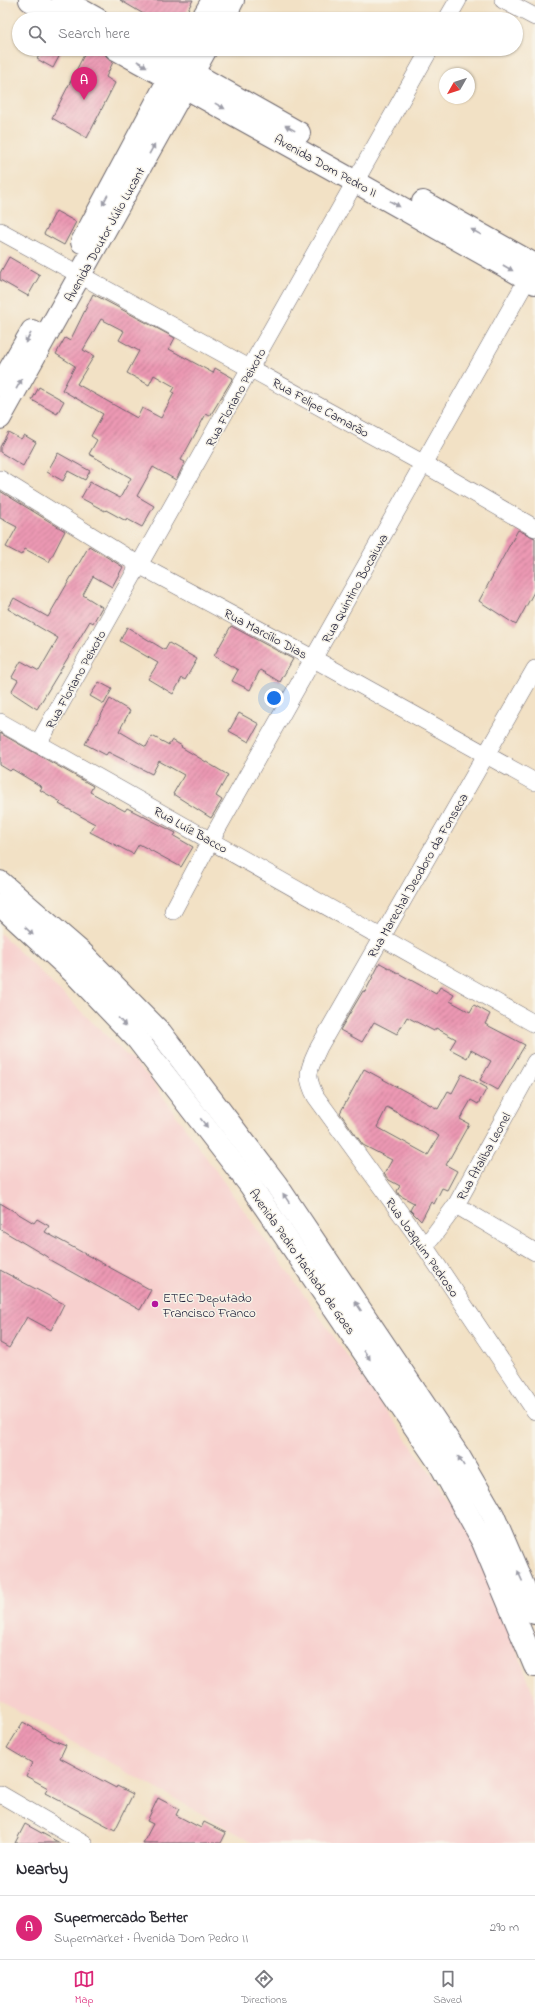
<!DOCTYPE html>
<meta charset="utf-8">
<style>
body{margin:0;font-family:"Indie Flower",sans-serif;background:#f7f7f7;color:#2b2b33}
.compass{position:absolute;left:439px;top:68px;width:36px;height:36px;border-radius:50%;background:#fff;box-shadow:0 1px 3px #0004;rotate:231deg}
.you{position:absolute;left:274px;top:698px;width:14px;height:14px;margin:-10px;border:3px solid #fff;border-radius:50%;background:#1a73e8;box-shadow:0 0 0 6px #1a73e833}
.badge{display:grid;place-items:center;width:26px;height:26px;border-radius:50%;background:#db2777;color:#fff;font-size:13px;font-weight:700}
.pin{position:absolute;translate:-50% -33px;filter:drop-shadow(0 1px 2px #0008)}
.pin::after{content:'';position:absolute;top:21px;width:14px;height:12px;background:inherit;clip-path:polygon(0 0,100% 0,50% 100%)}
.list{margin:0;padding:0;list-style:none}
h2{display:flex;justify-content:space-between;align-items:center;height:52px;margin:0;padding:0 16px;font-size:17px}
h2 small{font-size:13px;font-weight:400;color:#7c7c81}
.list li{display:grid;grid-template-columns:26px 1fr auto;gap:12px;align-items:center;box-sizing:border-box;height:64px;padding:0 16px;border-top:1px solid #e1e1e2}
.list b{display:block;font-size:15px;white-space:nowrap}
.list p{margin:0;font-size:13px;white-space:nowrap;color:#7c7c81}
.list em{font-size:13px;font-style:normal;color:#7c7c81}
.icon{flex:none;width:22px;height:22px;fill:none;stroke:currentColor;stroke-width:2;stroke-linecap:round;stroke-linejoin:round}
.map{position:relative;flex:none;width:535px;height:1843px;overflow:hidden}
.search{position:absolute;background:#fff;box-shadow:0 1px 3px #0004;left:12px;right:12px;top:12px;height:44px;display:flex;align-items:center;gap:10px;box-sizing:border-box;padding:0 14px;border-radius:22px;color:#7c7c81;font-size:15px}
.sheet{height:116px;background:#fff}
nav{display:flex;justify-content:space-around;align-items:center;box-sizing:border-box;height:56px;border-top:1px solid #e1e1e2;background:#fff;font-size:11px;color:#7c7c81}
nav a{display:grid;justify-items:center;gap:2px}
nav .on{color:#db2777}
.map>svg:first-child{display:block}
</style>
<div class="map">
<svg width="535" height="1843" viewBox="0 0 535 1843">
<defs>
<pattern id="building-hatch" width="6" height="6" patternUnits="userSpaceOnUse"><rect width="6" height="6" fill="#ec99b3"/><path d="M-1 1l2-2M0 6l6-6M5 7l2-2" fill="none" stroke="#bf7c93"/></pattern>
</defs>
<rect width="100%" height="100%" fill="#f7f3e8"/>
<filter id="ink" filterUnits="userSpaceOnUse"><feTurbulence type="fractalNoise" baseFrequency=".025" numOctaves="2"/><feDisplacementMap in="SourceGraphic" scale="8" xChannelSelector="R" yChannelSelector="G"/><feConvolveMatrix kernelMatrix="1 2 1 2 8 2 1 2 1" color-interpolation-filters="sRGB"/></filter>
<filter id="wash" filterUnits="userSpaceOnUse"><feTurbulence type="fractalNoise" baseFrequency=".012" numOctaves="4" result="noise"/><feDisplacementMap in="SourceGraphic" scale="16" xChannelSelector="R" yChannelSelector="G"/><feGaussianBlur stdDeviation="0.9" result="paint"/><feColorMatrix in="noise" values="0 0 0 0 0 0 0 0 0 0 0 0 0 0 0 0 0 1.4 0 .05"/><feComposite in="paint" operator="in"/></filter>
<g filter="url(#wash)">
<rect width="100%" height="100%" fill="#f2e1c5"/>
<!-- built -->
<path fill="#f7d0ce" d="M0 933 149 1077 472 1531 535 1698V1843H254L0 1701Z"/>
<g id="blocks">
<!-- building -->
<g fill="url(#building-hatch)" fill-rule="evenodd">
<path d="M120 0H193L183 19H152Z"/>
<path d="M43 49H63L53 68 37 59Z"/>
<path d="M87 49 104 50 106 56 113 62 106 77 115 83 87 138 52 118Z"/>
<path d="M56 211 76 222 64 245 44 234Z"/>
<path d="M9 257 40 275 28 296 0 280V273Z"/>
<path d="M93 294 175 338 169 349 213 373 215 368 233 378 210 416 206 414 181 460 185 462 176 480 153 467 137 496 154 506 142 527 127 519 126 521 106 510 105 511 81 498 90 482 120 498 131 478 89 454 97 440 91 436 103 414 62 390 75 366 56 354 65 338 70 341ZM101 319 124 331 119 340 139 351 127 373 149 385 154 375 175 387 172 392 174 393 161 418 142 408 137 418 77 384 94 356 83 350Z"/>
<path d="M39 387 64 401 57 414 32 400Z"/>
<path d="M8 432 21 439 24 435 36 442 23 466 0 452V447Z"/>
<path d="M58 453 90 471 85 480 68 471 63 481 47 472Z"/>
<path d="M0 491 65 531 49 562 25 549 21 555 6 547 17 527 0 518Z"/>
<path d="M518 530 535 538V590L516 625 479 601Z"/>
<path d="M89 546 123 567 112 587 93 576 83 595 102 607 93 623 90 621 37 709 11 692 18 680 12 677 21 661 39 671 58 638 8 609 14 598 48 617Z"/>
<path d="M231 626 293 659 280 682 260 670 250 690 232 681 238 670 214 656Z"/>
<path d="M127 627 165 650 169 643 197 659 185 680 182 678 173 694 148 679 158 663 120 641Z"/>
<path d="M99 682 112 689 104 704 90 696Z"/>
<path d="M110 699 130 711 119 731 146 747 152 736 169 745 172 740 182 746 181 747 228 775 216 796 222 800 211 818 173 794 184 775 159 761 152 774 108 752 106 755 85 744Z"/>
<path d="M239 713 259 724 249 742 229 731Z"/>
<path d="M0 733 93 786 90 792 125 811 127 808 176 833 174 836 193 847 181 867 139 844 133 854 90 832 95 824 59 804 61 802 40 790 42 787 12 769 10 771 0 765Z"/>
<path d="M380 963 436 994 440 987 454 995 450 1001 470 1012 474 1005 490 1014 485 1024 525 1045 498 1090 480 1080 491 1061 471 1050 467 1058 450 1049 456 1039 436 1028 434 1031 407 1017 397 1034 374 1022 362 1042 340 1030 363 991 365 992Z"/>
<path d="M364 1069 438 1109 448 1091 452 1093 462 1074 487 1088 478 1104 471 1100 460 1119 469 1124 446 1165 457 1171 447 1190 442 1188 434 1204 431 1202 421 1221 410 1210 414 1203 399 1195 397 1191 400 1186 389 1180 384 1174 392 1160 363 1145 340 1113ZM387 1107 439 1136 428 1155 377 1127Z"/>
<path d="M0 1203 34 1223 37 1219 49 1226 45 1232 151 1290 140 1310 48 1259 49 1258 0 1229Z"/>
<path d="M0 1270 64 1304 51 1330 27 1317 9 1348 0 1343Z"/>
<path d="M23 1722 53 1740 66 1745 60 1758 116 1788 117 1786 133 1794 115 1830 45 1793 48 1788 26 1776 32 1763 7 1748Z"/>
<path d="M158 1798 179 1809 176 1815 201 1828 204 1822 226 1833 221 1843H143L153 1824 147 1821Z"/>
<path d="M25 1824 60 1843H15Z"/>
</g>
</g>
</g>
<g filter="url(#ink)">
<use href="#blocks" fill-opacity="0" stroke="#6b656b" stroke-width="1"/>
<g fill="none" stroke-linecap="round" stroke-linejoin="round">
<!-- street casing -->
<g stroke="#6b656b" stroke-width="18">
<g id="street">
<path d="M503 0 535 17"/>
<path d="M447 19 458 0"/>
<path d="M0 231 424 464 535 528"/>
<path d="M0 479 139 565 314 659 535 782"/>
<path d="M535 669 319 1047C309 1069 304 1074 316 1097L425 1247 535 1411"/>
<path d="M0 722 535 1024"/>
<path d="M38 744 430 49"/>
<path d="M173 911 211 840 533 269"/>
<path d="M456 1205 535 1252"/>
<path d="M425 1247 456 1205 535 1062"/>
<path d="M0 1794 84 1843"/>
</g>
</g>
<!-- secondary casing -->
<g stroke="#6b656b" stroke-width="24">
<g id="secondary">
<path d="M30 0 63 19"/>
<path d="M63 0 97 19"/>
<path d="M202 19 213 0"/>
<path d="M223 19 233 0"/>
<path d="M116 49 354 181 535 283"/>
<path d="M150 49 299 133"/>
<path d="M423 202 535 265"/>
<path d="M82 242 185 49"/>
<path d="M0 386 32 331"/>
<path d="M0 418 206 49"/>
<path d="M0 882 82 953 161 1033 276 1184 460 1458 493 1515 535 1613"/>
<path d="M0 905 74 973 138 1040 250 1185 440 1464 483 1542 535 1666"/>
</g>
</g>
<!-- street -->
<use href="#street" stroke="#fff" stroke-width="17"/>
<!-- secondary -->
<use href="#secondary" stroke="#fff" stroke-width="22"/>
</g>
<!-- one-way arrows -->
<defs><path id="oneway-solid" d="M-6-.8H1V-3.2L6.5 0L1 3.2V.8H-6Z"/></defs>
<g fill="#9c9ca7">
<use href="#oneway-solid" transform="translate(142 64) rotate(30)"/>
<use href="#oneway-solid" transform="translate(220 106) rotate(29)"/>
<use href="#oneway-solid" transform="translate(290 128) rotate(-151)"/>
<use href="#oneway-solid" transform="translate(152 149) rotate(-61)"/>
<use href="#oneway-solid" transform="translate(105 200) rotate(118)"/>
<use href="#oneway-solid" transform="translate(395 204) rotate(30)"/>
<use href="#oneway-solid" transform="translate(476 232) rotate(-151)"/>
<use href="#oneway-solid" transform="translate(508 268) rotate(30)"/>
<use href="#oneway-solid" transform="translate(28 338) rotate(120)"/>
<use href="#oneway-solid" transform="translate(19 384) rotate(-61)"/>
<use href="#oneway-solid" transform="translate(29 931) rotate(43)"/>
<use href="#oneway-solid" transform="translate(122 1022) rotate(48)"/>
<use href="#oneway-solid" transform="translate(204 1123) rotate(52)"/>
<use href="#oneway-solid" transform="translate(286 1198) rotate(-124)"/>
<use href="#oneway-solid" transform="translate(358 1306) rotate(-124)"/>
<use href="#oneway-solid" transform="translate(367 1355) rotate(56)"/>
<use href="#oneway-solid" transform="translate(461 1461) rotate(-121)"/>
<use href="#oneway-solid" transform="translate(520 1576) rotate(-114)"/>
</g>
</g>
<!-- markers -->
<circle fill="#b5179e" stroke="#f7f3e8" stroke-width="1.5" cx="155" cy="1304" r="4"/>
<g text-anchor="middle" stroke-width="3" stroke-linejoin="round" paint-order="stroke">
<!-- street labels -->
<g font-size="13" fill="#22223b" stroke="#f7f3e8">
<text transform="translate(326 165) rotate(29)" y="5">Avenida Dom Pedro II</text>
<text transform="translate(104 234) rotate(-61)" y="5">Avenida Doutor Júlio Lucant</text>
<text transform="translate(235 397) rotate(-61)" y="5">Rua Floriano Peixoto</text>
<text transform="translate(321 407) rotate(29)" y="5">Rua Felipe Camarão</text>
<text transform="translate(354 588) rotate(-61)" y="5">Rua Quintino Bocaiuva</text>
<text transform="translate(266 633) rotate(28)" y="5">Rua Marcílio Dias</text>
<text transform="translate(75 679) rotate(-61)" y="5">Rua Floriano Peixoto</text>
<text transform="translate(191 829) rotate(29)" y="5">Rua Luíz Bacco</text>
<text transform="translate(417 875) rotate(-60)" y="5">Rua Marechal Deodoro da Fonseca</text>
<text transform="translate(483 1156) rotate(-61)" y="5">Rua Ataliba Leonel</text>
<text transform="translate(423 1247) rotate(55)" y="5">Rua Joaquim Pedroso</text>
<text transform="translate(303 1261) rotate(55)" y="5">Avenida Pedro Machado de Goes</text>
</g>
<!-- poi labels -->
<g font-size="13" fill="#22223b" stroke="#f7f3e8" text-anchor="start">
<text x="163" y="1302">ETEC Deputado<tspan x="163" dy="15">Francisco Franco</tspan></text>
</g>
</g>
</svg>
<svg class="compass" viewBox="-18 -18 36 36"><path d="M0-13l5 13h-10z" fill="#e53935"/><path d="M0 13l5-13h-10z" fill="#7c7c81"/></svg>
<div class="you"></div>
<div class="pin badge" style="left:84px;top:100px">A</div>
<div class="search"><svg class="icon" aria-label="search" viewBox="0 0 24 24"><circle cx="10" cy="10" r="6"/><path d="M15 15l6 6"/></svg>Search here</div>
</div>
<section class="sheet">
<h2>Nearby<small></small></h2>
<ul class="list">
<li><span class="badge">A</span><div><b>Supermercado Better</b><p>Supermarket · Avenida Dom Pedro II</p></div><em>290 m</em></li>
</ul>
</section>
<nav>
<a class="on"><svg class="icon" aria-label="map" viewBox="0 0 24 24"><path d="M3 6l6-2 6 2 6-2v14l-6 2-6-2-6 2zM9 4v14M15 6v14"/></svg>Map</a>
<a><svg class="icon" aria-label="directions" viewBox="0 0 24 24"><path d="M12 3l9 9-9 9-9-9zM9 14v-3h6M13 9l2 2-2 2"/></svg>Directions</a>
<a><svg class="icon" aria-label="saved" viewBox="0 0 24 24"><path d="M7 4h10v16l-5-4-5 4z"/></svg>Saved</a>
</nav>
